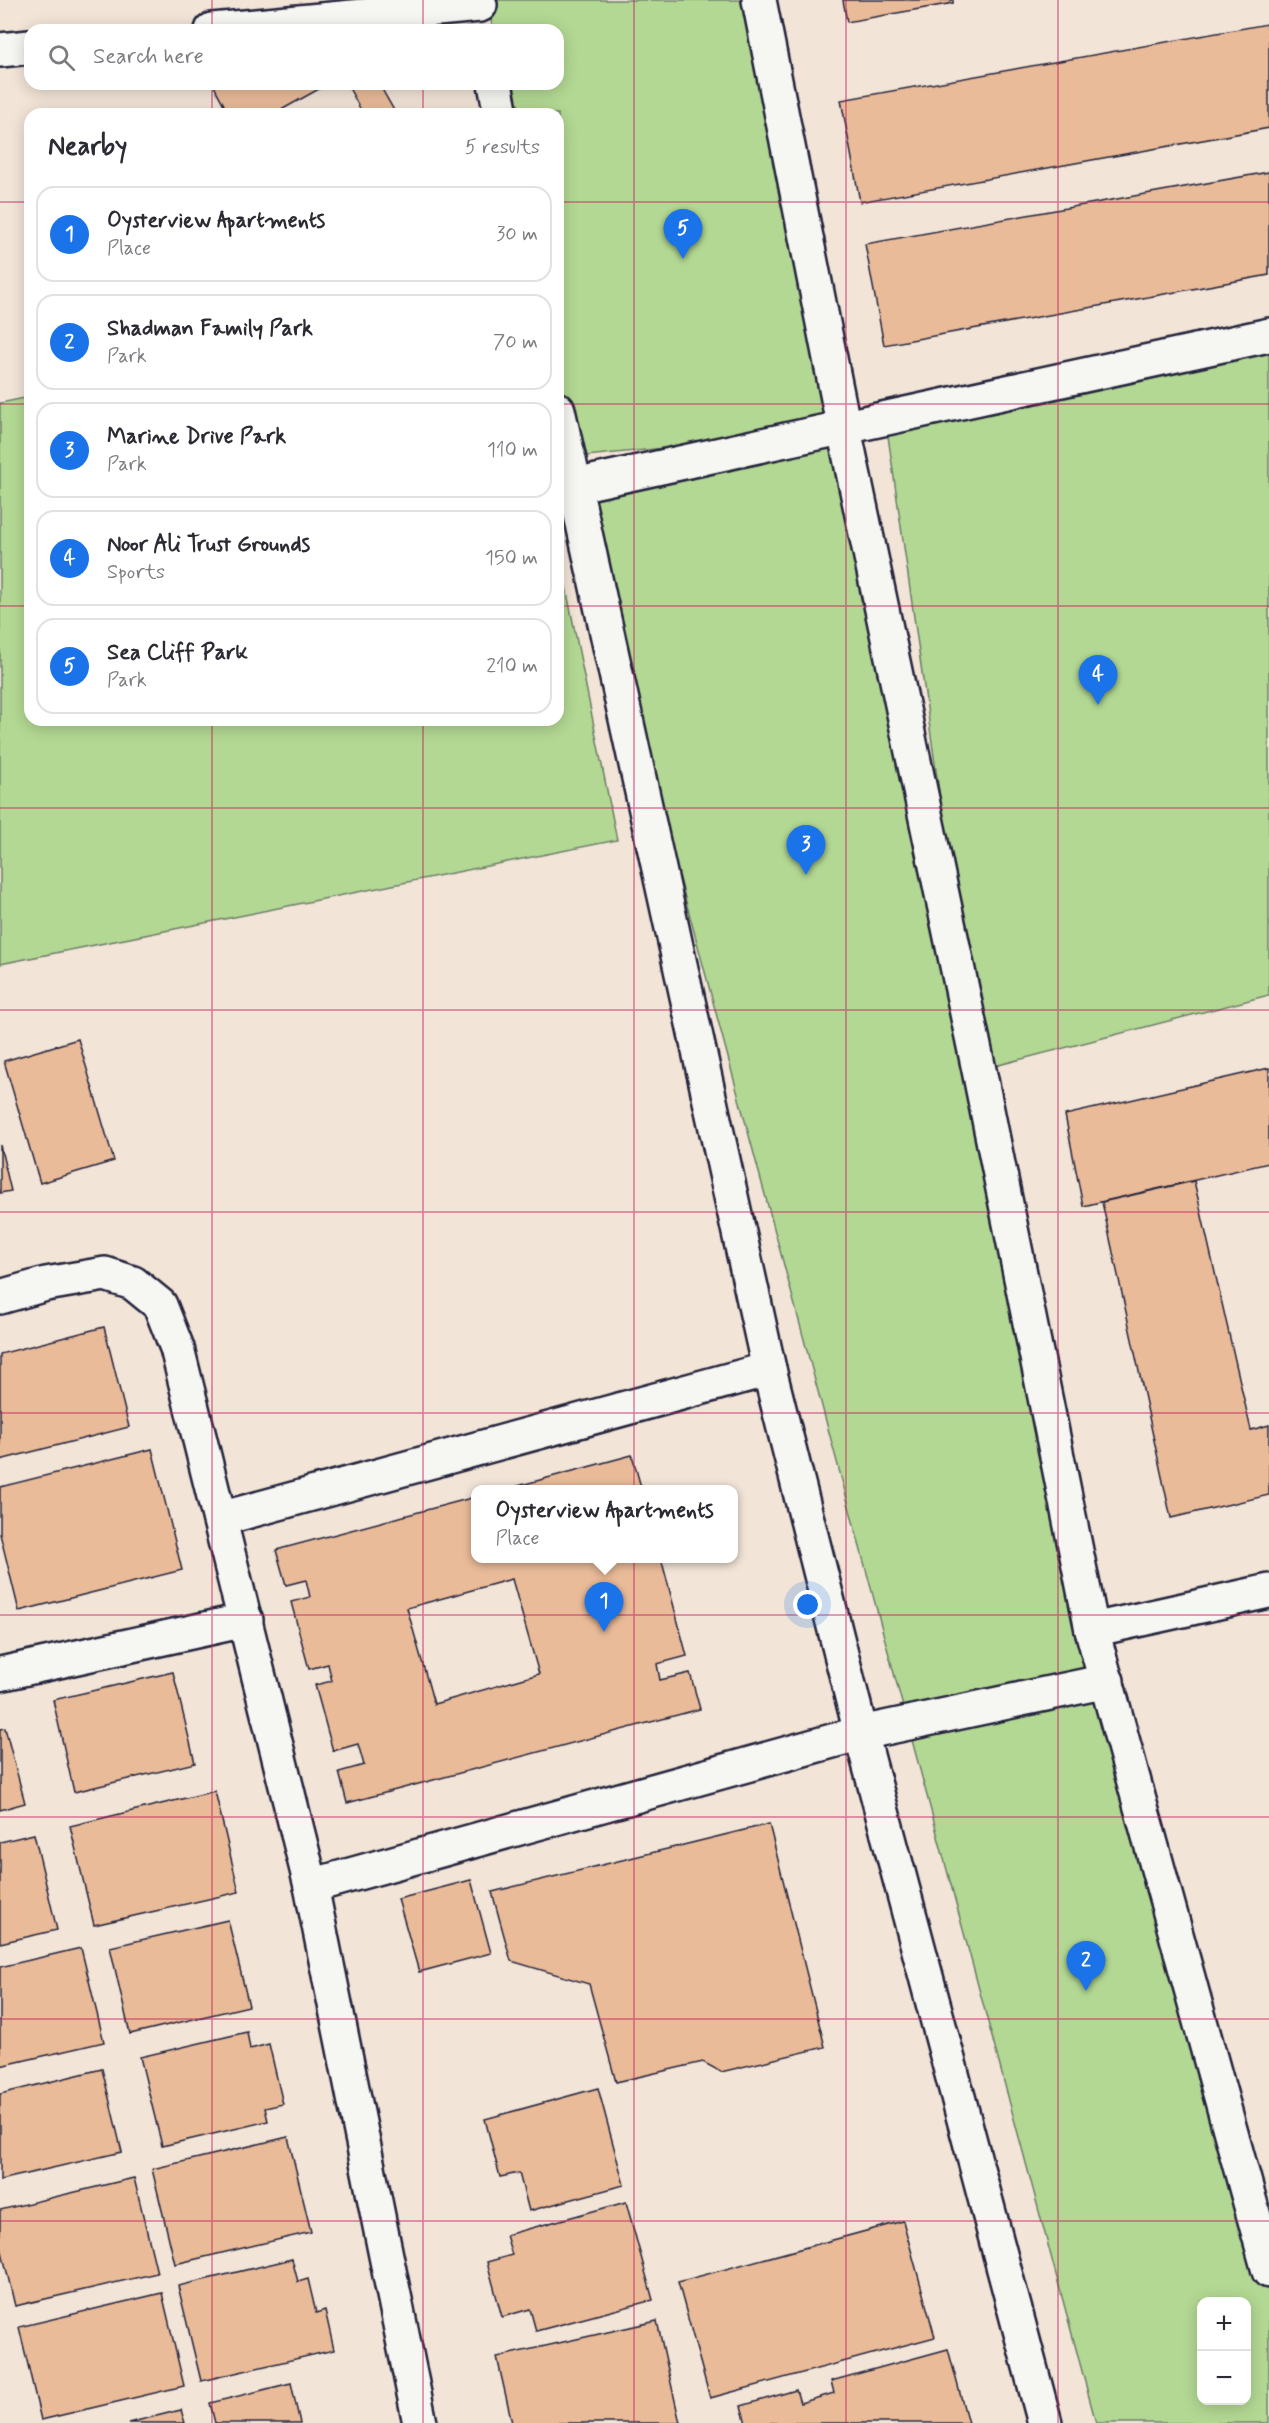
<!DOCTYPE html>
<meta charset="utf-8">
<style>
body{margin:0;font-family:Mynerve,sans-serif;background:#f2f2f3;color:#2b2b33}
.controls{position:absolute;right:18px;bottom:18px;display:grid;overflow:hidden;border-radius:12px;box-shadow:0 3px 15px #0003}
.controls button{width:54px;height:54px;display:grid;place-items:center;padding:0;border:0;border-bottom:2px solid #e1e1e2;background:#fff;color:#2b2b33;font:30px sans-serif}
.you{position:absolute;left:808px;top:1605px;width:21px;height:21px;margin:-15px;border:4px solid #fff;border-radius:50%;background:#1a73e8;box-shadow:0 0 0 9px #1a73e833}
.badge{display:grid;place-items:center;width:39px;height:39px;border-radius:50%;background:#1a73e8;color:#fff;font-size:20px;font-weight:700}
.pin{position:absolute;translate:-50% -50px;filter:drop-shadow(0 2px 3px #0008)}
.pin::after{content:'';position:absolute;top:32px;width:21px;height:18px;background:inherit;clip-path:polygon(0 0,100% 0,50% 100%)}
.popup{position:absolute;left:471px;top:1485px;width:267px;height:78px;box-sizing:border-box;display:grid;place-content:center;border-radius:12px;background:#fff;filter:drop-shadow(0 2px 4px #0005);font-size:20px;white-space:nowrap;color:#7c7c81}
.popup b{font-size:22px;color:#2b2b33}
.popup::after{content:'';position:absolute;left:50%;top:100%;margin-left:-12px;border:12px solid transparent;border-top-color:#fff}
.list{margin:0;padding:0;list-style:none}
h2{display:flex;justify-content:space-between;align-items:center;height:78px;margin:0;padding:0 24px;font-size:26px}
h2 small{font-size:20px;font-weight:400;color:#7c7c81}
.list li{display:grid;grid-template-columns:39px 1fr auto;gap:18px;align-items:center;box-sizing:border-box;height:96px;margin:0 12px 12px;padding:0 12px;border:2px solid #e1e1e2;border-radius:18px}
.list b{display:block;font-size:22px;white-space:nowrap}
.list p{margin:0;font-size:20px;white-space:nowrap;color:#7c7c81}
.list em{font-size:20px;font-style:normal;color:#7c7c81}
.icon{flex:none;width:33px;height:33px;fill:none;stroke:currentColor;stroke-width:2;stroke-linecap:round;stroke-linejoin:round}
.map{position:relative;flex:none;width:1269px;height:2423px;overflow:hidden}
.search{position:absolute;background:#fff;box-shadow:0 3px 15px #0003;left:24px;top:24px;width:540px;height:66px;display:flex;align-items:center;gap:15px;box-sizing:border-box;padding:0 21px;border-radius:18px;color:#7c7c81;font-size:22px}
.panel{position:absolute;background:#fff;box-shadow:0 3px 15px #0003;left:24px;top:108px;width:540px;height:618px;border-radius:18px}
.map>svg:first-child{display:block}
</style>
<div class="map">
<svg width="1269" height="2423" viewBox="0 0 1269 2423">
<rect width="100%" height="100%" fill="#f2e4d7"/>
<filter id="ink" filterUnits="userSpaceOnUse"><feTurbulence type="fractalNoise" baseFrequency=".0167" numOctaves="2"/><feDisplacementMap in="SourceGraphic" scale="12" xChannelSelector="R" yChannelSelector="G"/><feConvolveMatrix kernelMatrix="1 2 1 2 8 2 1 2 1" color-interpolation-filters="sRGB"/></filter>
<g filter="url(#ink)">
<!-- green -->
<g fill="#b3d893" stroke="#6a7d67" stroke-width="1.5" fill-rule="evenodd">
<path d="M487 0H764L1107 1681 1269 2259V2423H1096L574 486 828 431 567 458 558 404V114H507L502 84H558V30H493ZM1202 2302H1246V2400H1202Z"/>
<path d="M1269 335V995L979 1070 885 415Z"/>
<path d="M30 397V720H558V548L617 840 0 964V403Z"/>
</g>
<!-- building -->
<g fill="#e9bb99" stroke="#22223b" stroke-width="1.5" fill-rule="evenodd">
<path d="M843 0H953V3L847 22Z"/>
<path d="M1267 24 1269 38V128L860 202 841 100Z"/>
<path d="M218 84H328L274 114H207L224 105 214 86Z"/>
<path d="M347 84H379L396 114H363Z"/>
<path d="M1269 172V275L884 345 865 244Z"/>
<path d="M78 1039 114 1161 40 1183 4 1061Z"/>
<path d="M1269 1068V1163L1083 1206 1065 1115Z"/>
<path d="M0 1145 11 1191 0 1193Z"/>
<path d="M1194 1181 1251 1430 1269 1425V1495L1171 1518 1102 1202Z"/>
<path d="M104 1327 129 1427 0 1460V1354Z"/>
<path d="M152 1449 182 1570 19 1611 0 1534V1487Z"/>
<path d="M632 1455 641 1487 632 1490H503Z"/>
<path d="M475 1497V1558H661L687 1656 657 1664 660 1680 690 1673 700 1709 347 1803 339 1772 364 1765 358 1744 333 1751 315 1685 332 1681 328 1664 309 1669 291 1602 310 1597 306 1580 286 1585 276 1550ZM512 1579 539 1674 434 1704 407 1608Z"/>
<path d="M173 1672 195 1763 74 1792 53 1700Z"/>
<path d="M5 1728 25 1803 0 1810V1729Z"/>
<path d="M215 1791 239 1892 94 1925 70 1826Z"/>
<path d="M769 1824 825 2047 721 2072 703 2062 616 2082 589 1984 511 1961 492 1892Z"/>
<path d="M34 1834 57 1930 0 1943V1842Z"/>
<path d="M471 1880 491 1953 419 1972 398 1899Z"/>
<path d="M228 1920 249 2006 130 2034 110 1947Z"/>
<path d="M81 1948 104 2042 0 2066V1967Z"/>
<path d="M247 2032 250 2049 269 2044 283 2104 265 2108 268 2121 162 2146 140 2057Z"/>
<path d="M102 2069 122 2152 0 2180V2094Z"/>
<path d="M598 2088 624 2185 529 2211 519 2173 500 2177 485 2119Z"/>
<path d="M288 2137 311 2232 175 2264 152 2169Z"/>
<path d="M134 2178 157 2273 15 2306 0 2243V2210Z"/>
<path d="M626 2202 653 2300 536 2331 530 2309 502 2317 487 2262 512 2255 506 2235Z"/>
<path d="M903 2221 935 2337 710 2398 678 2282Z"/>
<path d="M292 2259 298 2282 308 2279 316 2313 325 2310 334 2350 201 2381 178 2286Z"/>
<path d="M162 2293 184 2386 41 2420 19 2327Z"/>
<path d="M657 2321 680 2423H512L497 2357Z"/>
<path d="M948 2349 968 2423H746L741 2406 796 2390 800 2403 834 2393 831 2381Z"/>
<path d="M291 2383 300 2423H215L210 2403Z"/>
<path d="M181 2410 185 2423H128Z"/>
</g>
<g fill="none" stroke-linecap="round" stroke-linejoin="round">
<!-- street casing -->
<g stroke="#22223b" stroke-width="38">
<g id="street">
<path d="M759 0 844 429 979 1070 1092 1630 1269 2271"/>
<path d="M212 30 480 5"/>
<path d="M0 50 30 47"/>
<path d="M495 84 501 114"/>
<path d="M558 410 769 1369 861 1733 1045 2423"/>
<path d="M574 486 1269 335"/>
<path d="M0 1297 46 1284 105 1274 133 1283 160 1305 177 1348 311 1886 420 2423"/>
<path d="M220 1519 769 1369"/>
<path d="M1092 1630 1269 1591"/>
<path d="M0 1674 246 1620"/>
<path d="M311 1886 861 1733 1107 1681"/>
</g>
</g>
<!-- street -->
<use href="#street" stroke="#f6f6f2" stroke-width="33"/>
</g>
</g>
<!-- grid -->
<path fill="none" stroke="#c2185b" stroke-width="1.5" stroke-opacity="0.55" d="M212 0V30M423 0V30M634 0V2423M846 0V2423M1058 0V2423M212 84V114M423 84V114M0 202H30M558 202H1269M0 404H30M558 404H1269M0 606H30M558 606H1269M212 720V2423M423 720V2423M0 808H1269M0 1010H1269M0 1212H1269M0 1413H1269M0 1615H1269M0 1817H1269M0 2019H1269M0 2221H1269"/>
</svg>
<div class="controls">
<button>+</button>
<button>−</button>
</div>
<div class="you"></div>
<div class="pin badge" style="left:604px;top:1632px">1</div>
<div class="popup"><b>Oysterview Apartments</b>Place</div>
<div class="pin badge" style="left:1086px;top:1991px">2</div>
<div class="pin badge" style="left:806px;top:875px">3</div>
<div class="pin badge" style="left:1098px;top:705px">4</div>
<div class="pin badge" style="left:683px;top:259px">5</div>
<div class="search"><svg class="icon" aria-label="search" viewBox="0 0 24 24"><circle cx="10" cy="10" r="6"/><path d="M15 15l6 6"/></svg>Search here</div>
<section class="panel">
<h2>Nearby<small>5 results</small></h2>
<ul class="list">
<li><span class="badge">1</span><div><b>Oysterview Apartments</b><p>Place</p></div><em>30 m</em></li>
<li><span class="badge">2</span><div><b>Shadman Family Park</b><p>Park</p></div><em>70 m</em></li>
<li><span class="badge">3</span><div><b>Marine Drive Park</b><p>Park</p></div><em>110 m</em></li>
<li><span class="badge">4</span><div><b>Noor Ali Trust Grounds</b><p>Sports</p></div><em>150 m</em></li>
<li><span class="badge">5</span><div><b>Sea Cliff Park</b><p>Park</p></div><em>210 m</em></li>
</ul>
</section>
</div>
